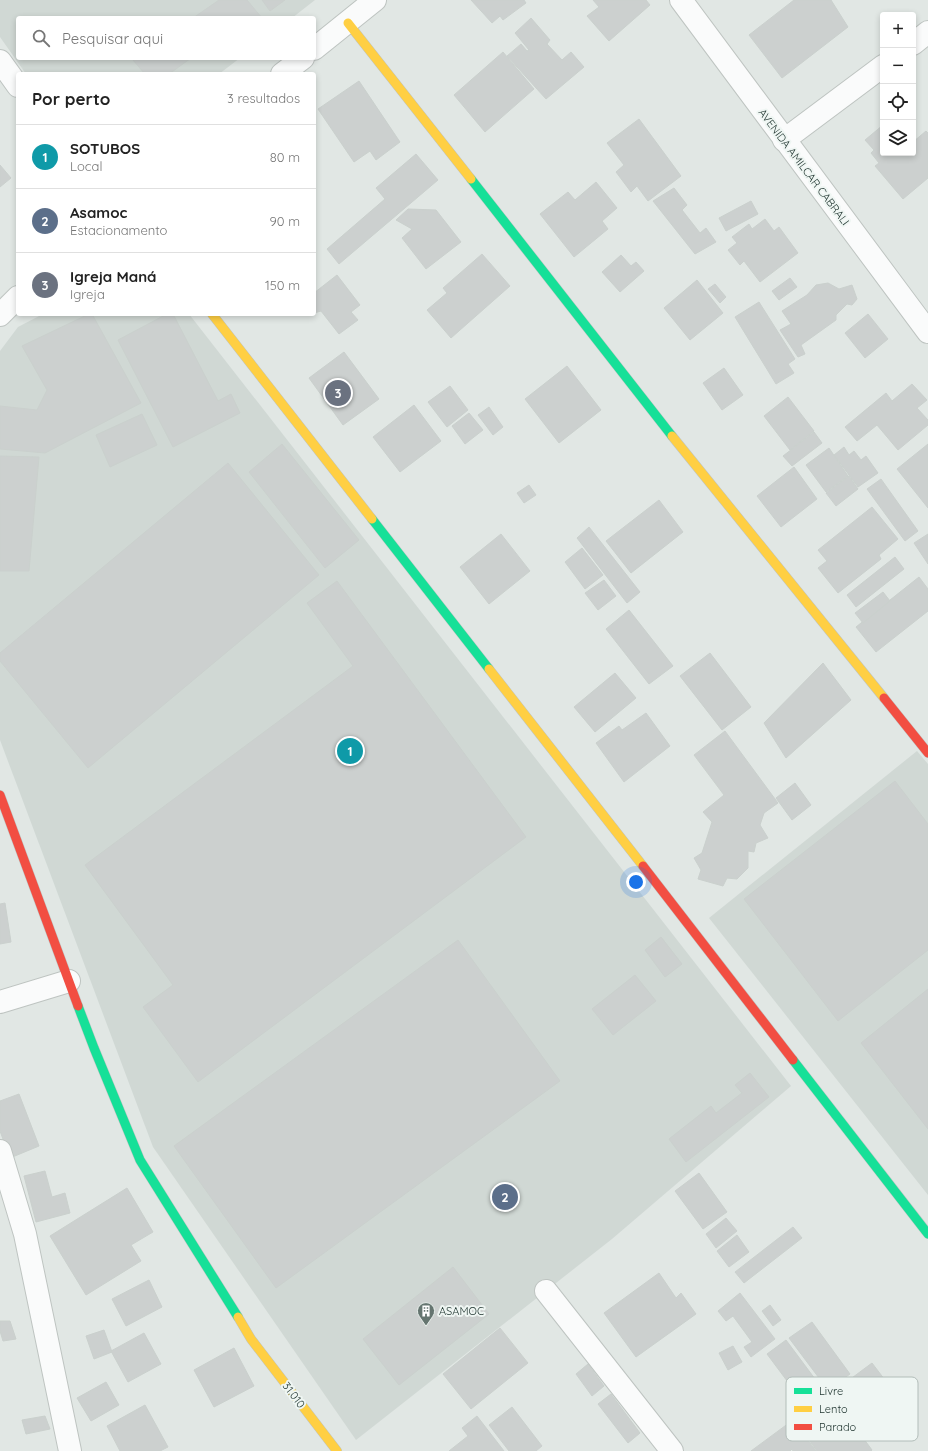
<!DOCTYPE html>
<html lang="pt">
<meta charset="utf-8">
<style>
body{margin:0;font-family:Quicksand,sans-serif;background:#f6f6f6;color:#222}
.controls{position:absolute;right:12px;top:12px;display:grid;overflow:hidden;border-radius:4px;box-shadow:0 2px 6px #0003}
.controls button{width:36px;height:36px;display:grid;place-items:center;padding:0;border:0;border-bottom:1px solid #e0e0e0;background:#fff;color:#222;font:20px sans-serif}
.you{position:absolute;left:636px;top:882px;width:14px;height:14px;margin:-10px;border:3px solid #fff;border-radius:50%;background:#1a73e8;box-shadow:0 0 0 6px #1a73e833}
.badge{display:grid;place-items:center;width:26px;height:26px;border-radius:50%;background:#1a73e8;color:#fff;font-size:13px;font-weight:700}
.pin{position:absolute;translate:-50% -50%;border:2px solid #fff;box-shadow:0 1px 4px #0006}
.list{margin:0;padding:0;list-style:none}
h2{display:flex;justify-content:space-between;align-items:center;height:52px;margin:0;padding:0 16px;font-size:17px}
h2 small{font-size:13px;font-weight:400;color:#767676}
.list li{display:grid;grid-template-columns:26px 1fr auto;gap:12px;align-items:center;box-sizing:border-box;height:64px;padding:0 16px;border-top:1px solid #e0e0e0}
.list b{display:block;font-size:15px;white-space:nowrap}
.list p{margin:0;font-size:13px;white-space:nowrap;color:#767676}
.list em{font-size:13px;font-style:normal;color:#767676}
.icon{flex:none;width:22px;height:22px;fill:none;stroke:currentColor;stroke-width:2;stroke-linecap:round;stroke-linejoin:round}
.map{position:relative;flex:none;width:928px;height:1451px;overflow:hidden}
.search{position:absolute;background:#fff;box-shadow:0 2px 6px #0003;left:16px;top:16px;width:300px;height:44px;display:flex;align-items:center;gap:10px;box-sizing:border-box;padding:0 14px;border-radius:4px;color:#767676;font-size:15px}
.panel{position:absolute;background:#fff;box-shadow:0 2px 6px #0003;left:16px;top:72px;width:300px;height:244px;border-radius:4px}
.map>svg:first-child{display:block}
</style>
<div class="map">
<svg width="928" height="1451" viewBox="0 0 928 1451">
<rect width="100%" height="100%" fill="#e1e7e4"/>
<!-- built -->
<g fill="#d0d8d4">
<path d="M0 0H315L292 18H18V58H240L219 74H26L0 37Z"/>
<path d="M43 314H189L791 1086 612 1239 356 1440 153 1147 0 740V351L18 327Z"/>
<path d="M917 751 928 764V1195L709 918Z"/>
</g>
<!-- building -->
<g fill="#ccd0cf" stroke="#cad0cd">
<path d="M219 0H247L262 18H193Z"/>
<path d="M262 0H285L270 11Z"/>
<path d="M471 0H524L526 3 503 20 500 16 492 23Z"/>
<path d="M593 0H646L650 5 609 41 587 16 599 7Z"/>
<path d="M794 0H831L848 27 782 78 749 35Z"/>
<path d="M531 18 550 40 547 44 562 60 571 52 584 67 546 99 507 56 521 44 527 51 529 50 515 33Z"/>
<path d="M503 52 534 89 485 132 454 95Z"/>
<path d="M136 58H191L169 74H145L133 60Z"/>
<path d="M359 81 400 142 376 160 370 151 354 162 318 109Z"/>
<path d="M639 119 681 176 648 201 637 186 631 192 616 172 624 165 607 143Z"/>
<path d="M883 125V153H913V142L926 131 928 133V178L903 199 875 166 879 163 871 153 874 150 865 140Z"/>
<path d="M416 154 438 180 339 264 327 249 385 199 376 188Z"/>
<path d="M0 165 11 178 0 187Z"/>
<path d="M596 182 617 208 602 221 608 229 574 257 540 214 568 192 575 200Z"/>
<path d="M674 188 687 205 682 210 700 233 706 228 716 242 695 254 653 201Z"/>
<path d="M751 201 758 214 726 231 719 218Z"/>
<path d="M408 209 436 210 461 242 426 269 402 238 412 229 396 220Z"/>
<path d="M765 219 774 231 779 227 798 253 760 282 744 261 740 265 728 250 737 243 732 237 749 224 752 229Z"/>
<path d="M482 254 510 286 451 338 427 310 447 293 443 288Z"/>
<path d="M621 255 631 266 636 262 644 271 620 292 602 272Z"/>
<path d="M337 275 360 305 351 312 358 320 339 334 321 311 314 313V293Z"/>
<path d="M790 278 797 287 779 300 772 291Z"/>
<path d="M697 280 723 313 690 340 664 308Z"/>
<path d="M828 283 839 289 852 285 857 299 852 305 847 304 836 315V320L801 345 805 354 798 357 780 330 791 324 782 311 807 295 816 285Z"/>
<path d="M715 284 726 297 720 303 708 289Z"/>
<path d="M759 302 795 359 788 364 794 373 776 384 735 317Z"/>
<path d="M89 314H92L141 403 45 453 0 449V406L37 410 47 390 22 346Z"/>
<path d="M167 314H173L218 401 231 394 240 413 173 447 118 340Z"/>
<path d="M868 314 888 339 865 358 845 333Z"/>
<path d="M344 352 379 399 343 425 309 378Z"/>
<path d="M567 366 601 410 559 443 525 399Z"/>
<path d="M724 368 743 395 722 410 703 383Z"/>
<path d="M912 384 927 400 917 408 928 420V425L898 450 877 425 857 441 845 427 886 393 892 401Z"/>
<path d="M450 386 468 410 447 427 428 402Z"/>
<path d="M788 397 814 431 790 450 764 416Z"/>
<path d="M414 405 441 441 400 472 373 437Z"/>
<path d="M489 407 503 427 493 435 478 415Z"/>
<path d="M469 413 483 430 465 444 452 426Z"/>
<path d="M142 414 157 445 110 467 96 435Z"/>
<path d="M814 432 822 443 792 466 783 456Z"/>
<path d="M282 444 359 540 325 568 249 472Z"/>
<path d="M928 444V508L897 469Z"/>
<path d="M844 447 849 455 854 451 861 460 866 456 878 473 858 487 834 455Z"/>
<path d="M829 448 848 476 826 492 806 465Z"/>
<path d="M0 456 39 457 29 571H0Z"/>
<path d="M228 463 319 575 88 768 0 661V653Z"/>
<path d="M794 467 817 499 781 527 757 496Z"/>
<path d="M849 476 858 489 836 506 826 493Z"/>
<path d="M881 479 918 531 905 541 867 489Z"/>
<path d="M529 485 536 495 524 503 517 493Z"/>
<path d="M659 500 683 532 631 573 606 541Z"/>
<path d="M872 507 898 539 879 555 881 559 838 593 818 568 827 561 818 550Z"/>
<path d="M589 527 640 592 627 603 577 538Z"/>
<path d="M501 534 530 571 489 604 460 567Z"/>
<path d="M928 534V564L914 543Z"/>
<path d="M582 548 603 575 585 589 565 562Z"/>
<path d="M895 557 904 569 856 607 847 595Z"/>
<path d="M919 577 928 589V611L876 652 856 627Z"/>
<path d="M604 580 616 596 598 610 585 593Z"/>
<path d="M337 581 526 837 198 1082 143 1007 173 985 85 865 353 666 307 603Z"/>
<path d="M883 592 890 601 863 623 855 613Z"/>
<path d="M629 610 673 666 649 684 606 629Z"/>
<path d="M710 653 751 707 722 730 680 676Z"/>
<path d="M823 663 851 700 786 758 764 723Z"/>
<path d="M615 673 636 698 595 732 574 707Z"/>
<path d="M646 713 670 746 624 782 596 743 619 726 622 730Z"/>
<path d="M725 731 778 803 764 813 760 825 768 838 756 843 754 852 748 851V868L737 879 727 878 723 886 698 879 701 870 694 858 702 853 712 822 703 812 724 795 694 755Z"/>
<path d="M895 781 928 824V950L838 1021 744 899Z"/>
<path d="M795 783 811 805 792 820 776 798Z"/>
<path d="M5 903 11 942 0 944V904Z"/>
<path d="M661 937 682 964 665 977 645 950Z"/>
<path d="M458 940 560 1081 276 1288 174 1146Z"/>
<path d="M635 975 656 1001 613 1035 592 1009Z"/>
<path d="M928 989V1129L861 1043Z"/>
<path d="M750 1073 769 1097 686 1162 669 1139 711 1106 716 1113 742 1093 735 1085Z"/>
<path d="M19 1094 39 1146 10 1158 0 1131V1101Z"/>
<path d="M45 1171 52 1197 65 1193 70 1213 36 1222 24 1176Z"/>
<path d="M699 1173 727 1212 703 1229 675 1191Z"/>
<path d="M127 1188 153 1232 131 1245 141 1261 86 1295 50 1236Z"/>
<path d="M726 1218 737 1231 716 1248 706 1234Z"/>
<path d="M793 1227 802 1238 744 1283 735 1272Z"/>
<path d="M737 1235 749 1252 729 1267 717 1251Z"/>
<path d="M453 1267 489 1314 399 1385 363 1339Z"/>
<path d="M659 1273 676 1298 681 1293 696 1314 636 1357 604 1313Z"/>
<path d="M149 1280 162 1307 126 1326 112 1299Z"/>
<path d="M740 1293 775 1339 751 1357 744 1347 752 1342 733 1316 726 1321 718 1311Z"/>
<path d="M770 1305 781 1320 773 1326 762 1311Z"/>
<path d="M0 1321H10L16 1339 3 1341 0 1331Z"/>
<path d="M812 1322 850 1374 828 1390 789 1338Z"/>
<path d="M500 1328 528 1363 471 1409 443 1374Z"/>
<path d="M104 1330 112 1352 94 1359 86 1336Z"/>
<path d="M144 1333 161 1364 128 1382 111 1351Z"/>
<path d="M786 1340 824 1391 805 1405 767 1354Z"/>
<path d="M733 1346 742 1362 728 1370 719 1353Z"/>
<path d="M234 1348 254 1386 214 1407 194 1370Z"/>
<path d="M872 1363 888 1384 849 1414 833 1392Z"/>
<path d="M588 1364 604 1386 592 1396 576 1374Z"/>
<path d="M106 1382 119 1405 91 1421 77 1398Z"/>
<path d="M830 1393 872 1450 871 1451H817L794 1419Z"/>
<path d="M611 1394 640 1433 628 1443 598 1404Z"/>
<path d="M145 1405 168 1447 160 1451H120L107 1426Z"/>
<path d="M512 1407 542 1446 536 1451H509L489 1425Z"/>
<path d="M45 1416 50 1429 26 1434 22 1420Z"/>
<path d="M477 1416 504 1451H449L468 1436 462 1428Z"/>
<path d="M793 1420 816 1451H793L792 1449 790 1451H751Z"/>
</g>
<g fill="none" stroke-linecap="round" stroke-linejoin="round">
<!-- street casing -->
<g stroke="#bec4c1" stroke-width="24">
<g id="street">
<path d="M681 0 928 332"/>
<path d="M913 44 928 32"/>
<path d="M314 49 375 0"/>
<path d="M0 61 18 86"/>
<path d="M282 74 303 58"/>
<path d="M784 140 883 66"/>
<path d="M0 315 18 297"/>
<path d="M0 1002 69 981"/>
<path d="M0 1151 25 1234 70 1451"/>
<path d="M546 1291 672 1451"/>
</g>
</g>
<!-- fast casing -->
<g stroke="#bec4c2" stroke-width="10">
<g id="fast">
<path d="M471 179 672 436"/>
<path d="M372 519 489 669"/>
<path d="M78 1006 94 1048 140 1160 238 1317"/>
<path d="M793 1060 928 1234"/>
</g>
</g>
<!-- slow casing -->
<g stroke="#bec4c2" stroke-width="10">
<g id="slow">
<path d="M348 23 471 179"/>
<path d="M212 314 372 519"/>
<path d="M672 436 884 698"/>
<path d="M489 669 643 866"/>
<path d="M238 1317 251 1339 337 1451"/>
</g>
</g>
<!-- jam casing -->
<g stroke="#bec4c2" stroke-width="10">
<g id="jam">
<path d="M884 698 928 753"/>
<path d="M0 795 78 1006"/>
<path d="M643 866 793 1060"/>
</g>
</g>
<!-- street -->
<use href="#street" stroke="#fafbfb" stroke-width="22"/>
<!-- fast -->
<use href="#fast" stroke="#16e098" stroke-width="9"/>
<!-- slow -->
<use href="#slow" stroke="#ffcf43" stroke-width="9"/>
<!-- jam -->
<use href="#jam" stroke="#f24e42" stroke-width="9"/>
</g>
<!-- icons -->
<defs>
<g id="building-pin" transform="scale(0.9)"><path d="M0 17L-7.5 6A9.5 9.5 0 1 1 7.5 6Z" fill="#657570" stroke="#eff6f3"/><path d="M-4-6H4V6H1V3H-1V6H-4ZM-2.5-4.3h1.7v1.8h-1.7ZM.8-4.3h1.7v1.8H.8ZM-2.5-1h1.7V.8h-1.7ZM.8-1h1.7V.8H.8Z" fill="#fff"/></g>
</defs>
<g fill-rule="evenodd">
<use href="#building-pin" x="426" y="1311"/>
</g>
<g text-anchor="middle" stroke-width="4" stroke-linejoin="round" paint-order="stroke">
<!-- street labels -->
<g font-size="11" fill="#223732" stroke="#eff6f3">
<text transform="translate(804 167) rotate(53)" y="4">AVENIDA AMILCAR CABRALI</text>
<text transform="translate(294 1395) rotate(53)" y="4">31.010</text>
</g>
<!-- poi labels -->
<g font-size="11" fill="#223732" stroke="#eff6f3" text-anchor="start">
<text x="439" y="1315">ASAMOC</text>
</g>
</g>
<!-- legend -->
<rect x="786" y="1377" width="132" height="64" rx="6" fill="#eff6f3" stroke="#b2bdb9" stroke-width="1"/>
<rect x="794" y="1388" width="18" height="6" fill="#16e098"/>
<rect x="794" y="1406" width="18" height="6" fill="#ffcf43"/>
<rect x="794" y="1424" width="18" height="6" fill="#f24e42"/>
<g font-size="11" fill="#223732">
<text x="819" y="1395">Livre</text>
<text x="819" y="1413">Lento</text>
<text x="819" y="1431">Parado</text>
</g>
</svg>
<div class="controls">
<button>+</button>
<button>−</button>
<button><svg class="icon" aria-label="locate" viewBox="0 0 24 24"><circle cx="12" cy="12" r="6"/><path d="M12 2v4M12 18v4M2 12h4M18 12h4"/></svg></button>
<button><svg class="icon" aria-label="layers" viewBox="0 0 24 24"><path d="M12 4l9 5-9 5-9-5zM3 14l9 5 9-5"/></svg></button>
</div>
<div class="you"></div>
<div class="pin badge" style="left:350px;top:751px;background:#0f9aa8">1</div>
<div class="pin badge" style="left:505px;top:1197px;background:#5c6f8a">2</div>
<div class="pin badge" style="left:338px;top:393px;background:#6b7280">3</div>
<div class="search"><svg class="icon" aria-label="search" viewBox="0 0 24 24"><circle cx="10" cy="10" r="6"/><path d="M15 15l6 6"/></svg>Pesquisar aqui</div>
<section class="panel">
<h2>Por perto<small>3 resultados</small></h2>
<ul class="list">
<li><span class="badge" style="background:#0f9aa8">1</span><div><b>SOTUBOS</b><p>Local</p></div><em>80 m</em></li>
<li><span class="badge" style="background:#5c6f8a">2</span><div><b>Asamoc</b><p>Estacionamento</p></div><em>90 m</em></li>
<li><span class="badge" style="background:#6b7280">3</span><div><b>Igreja Maná</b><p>Igreja</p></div><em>150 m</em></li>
</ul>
</section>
</div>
